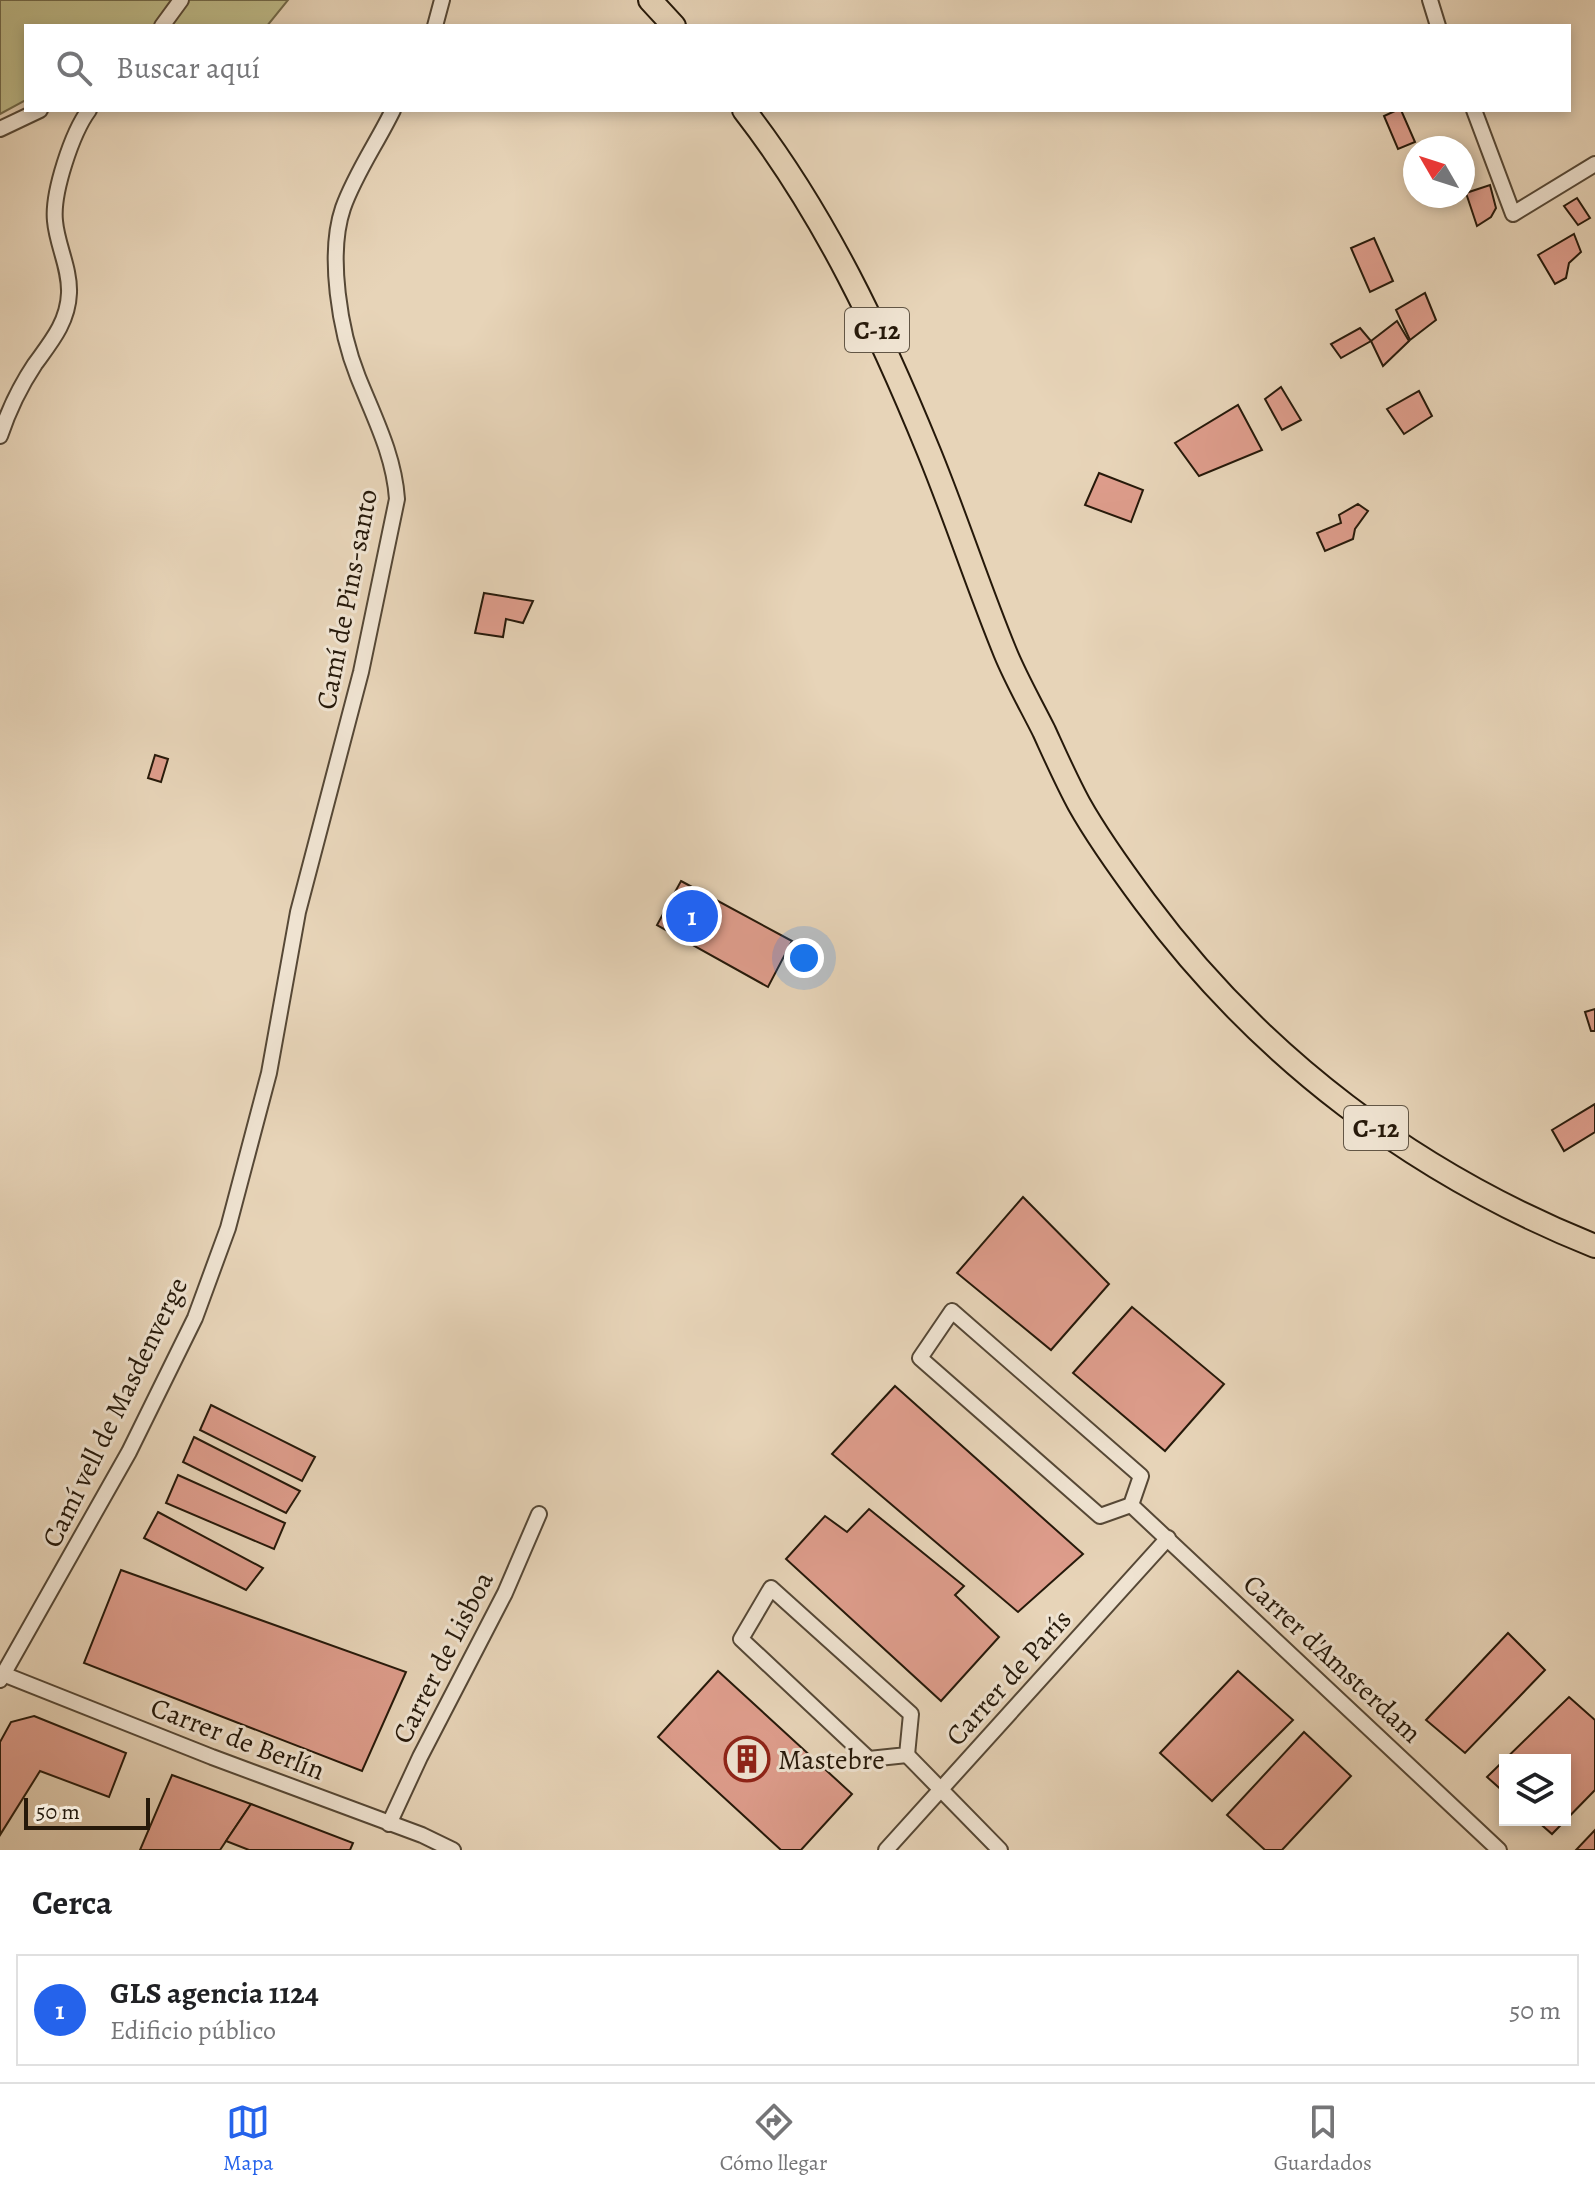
<!DOCTYPE html>
<html lang="es">
<meta charset="utf-8">
<style>
body{margin:0;font-family:Alegreya,serif;background:#f2f2f2;color:#202124}
.controls{position:absolute;right:24px;bottom:24px;display:grid;overflow:hidden;border-radius:0px;box-shadow:0 4px 12px #0003}
.controls button{width:72px;height:72px;display:grid;place-items:center;padding:0;border:0;border-bottom:2px solid #e0e0e0;background:#fff;color:#202124;font:40px sans-serif}
.compass{position:absolute;left:1403px;top:136px;width:72px;height:72px;border-radius:50%;background:#fff;box-shadow:0 4px 12px #0003;rotate:309deg}
.scale{position:absolute;left:24px;bottom:20px;width:126px;box-sizing:border-box;padding-left:8px;border:4px solid #26190a;border-top:0;font-size:22px;line-height:28px;white-space:nowrap;color:#26190a;-webkit-text-stroke:6px #efe3d1;paint-order:stroke}
.you{position:absolute;left:804px;top:958px;width:28px;height:28px;margin:-20px;border:6px solid #fff;border-radius:50%;background:#1a73e8;box-shadow:0 0 0 12px #1a73e833}
.badge{display:grid;place-items:center;width:52px;height:52px;border-radius:50%;background:#2563eb;color:#fff;font-size:26px;font-weight:700}
.pin{position:absolute;translate:-50% -50%;border:4px solid #fff;box-shadow:0 2px 8px #0006}
.list{margin:0;padding:0;list-style:none}
h2{display:flex;justify-content:space-between;align-items:center;height:104px;margin:0;padding:0 32px;font-size:34px}
h2 small{font-size:26px;font-weight:400;color:#757577}
.list li{display:grid;grid-template-columns:52px 1fr auto;gap:24px;align-items:center;box-sizing:border-box;height:112px;margin:0 16px 16px;padding:0 16px;border:2px solid #e0e0e0;border-radius:0px}
.list b{display:block;font-size:30px;white-space:nowrap}
.list p{margin:0;font-size:26px;white-space:nowrap;color:#757577}
.list em{font-size:26px;font-style:normal;color:#757577}
.icon{flex:none;width:44px;height:44px;fill:none;stroke:currentColor;stroke-width:2;stroke-linecap:round;stroke-linejoin:round}
.map{position:relative;flex:none;width:1595px;height:1850px;overflow:hidden}
.search{position:absolute;background:#fff;box-shadow:0 4px 12px #0003;left:24px;right:24px;top:24px;height:88px;display:flex;align-items:center;gap:20px;box-sizing:border-box;padding:0 28px;border-radius:0px;color:#757577;font-size:30px}
.sheet{height:232px;background:#fff}
nav{display:flex;justify-content:space-around;align-items:center;box-sizing:border-box;height:112px;border-top:2px solid #e0e0e0;background:#fff;font-size:22px;color:#757577}
nav a{display:grid;justify-items:center;gap:4px}
nav .on{color:#2563eb}
.map>svg:first-child{display:block}
</style>
<div class="map">
<svg width="1595" height="1850" viewBox="0 0 1595 1850">
<rect width="100%" height="100%" fill="#e7d4b8"/>
<filter id="stains"><feTurbulence type="fractalNoise" baseFrequency=".0025" numOctaves="4"/><feColorMatrix values="0 0 0 0 .2 0 0 0 0 .09 0 0 0 0 .02 0 0 0 .5 -.17"/></filter>
<radialGradient id="worn" r=".72"><stop offset=".6" stop-color="#630" stop-opacity="0"/><stop offset="1" stop-color="#630" stop-opacity=".3"/></radialGradient>
<!-- green -->
<path fill="#bebb89" stroke="#726a4a" stroke-width="2" d="M0 0H288L267 26H26V100L0 114Z"/>
<!-- building -->
<g fill="#de9d8c" stroke="#26190a" stroke-width="2">
<path d="M1397 110H1401L1415 142 1398 149 1384 116Z"/>
<path d="M1490 185 1496 208 1491 217 1477 226 1466 193Z"/>
<path d="M1577 198 1590 218 1578 225 1564 206Z"/>
<path d="M1574 234 1581 252 1569 263 1566 278 1555 284 1538 255Z"/>
<path d="M1374 238 1393 281 1370 292 1351 248Z"/>
<path d="M1425 293 1436 320 1410 340 1396 310Z"/>
<path d="M1397 321 1409 341 1383 366 1371 341Z"/>
<path d="M1360 328 1371 341 1341 358 1331 344Z"/>
<path d="M1281 387 1301 420 1282 430 1265 399Z"/>
<path d="M1419 391 1432 416 1404 434 1387 409Z"/>
<path d="M1238 405 1262 450 1199 476 1175 443Z"/>
<path d="M1099 473 1143 490 1131 522 1085 505Z"/>
<path d="M1358 504 1368 511 1355 529 1353 539 1325 551 1317 533 1341 523 1339 515Z"/>
<path d="M484 593 533 601 523 623 506 619 503 637 475 633Z"/>
<path d="M155 755 168 759 161 782 148 778Z"/>
<path d="M681 881 792 941 768 987 657 925Z"/>
<path d="M1595 1009V1031H1591L1585 1012Z"/>
<path d="M1595 1104V1132L1564 1151 1552 1130Z"/>
<path d="M1023 1197 1109 1284 1051 1350 957 1273Z"/>
<path d="M1132 1307 1224 1384 1165 1451 1073 1373Z"/>
<path d="M895 1386 1083 1554 1018 1612 832 1454Z"/>
<path d="M211 1405 315 1457 302 1481 200 1430Z"/>
<path d="M194 1437 300 1491 286 1513 183 1462Z"/>
<path d="M178 1475 285 1523 274 1549 166 1503Z"/>
<path d="M869 1509 964 1586 955 1595 999 1637 941 1701 786 1559 825 1516 847 1532Z"/>
<path d="M158 1512 263 1568 246 1590 144 1538Z"/>
<path d="M121 1570 406 1672 362 1771 84 1663Z"/>
<path d="M1508 1633 1545 1670 1465 1753 1426 1720Z"/>
<path d="M718 1671 852 1794 801 1850H781L658 1737Z"/>
<path d="M1238 1671 1293 1720 1212 1801 1160 1753Z"/>
<path d="M1569 1697 1595 1720V1790L1552 1834 1536 1820H1565V1760H1505V1793L1487 1777Z"/>
<path d="M34 1716 126 1753 109 1797 40 1771 0 1835V1742L11 1722Z"/>
<path d="M1304 1732 1351 1776 1282 1850H1265L1227 1815Z"/>
<path d="M172 1775 251 1804 220 1850H140Z"/>
<path d="M251 1804 353 1843 350 1850H249L226 1841Z"/>
<path d="M1595 1830V1850H1576Z"/>
</g>
<g fill="none" stroke-linecap="round" stroke-linejoin="round">
<!-- minor casing -->
<g stroke="#564836" stroke-width="18">
<g id="minor">
<path d="M1430 0 1438 26"/>
<path d="M162 26 181 0"/>
<path d="M435 26 442 0"/>
<path d="M1474 110 1513 214 1595 164"/>
<path d="M0 129 40 110"/>
<path d="M0 436C8 412 21 385 35 364 51 342 68 322 69 293 70 268 57 245 55 221 52 193 72 133 89 110"/>
<path d="M952 1311 1141 1476 1131 1505 1100 1516 920 1358Z"/>
<path d="M1131 1505 1499 1850"/>
<path d="M771 1588 911 1714 907 1755 869 1759 741 1639Z"/>
<path d="M3 1674 212 1757 422 1835 453 1850"/>
<path d="M0 1680 129 1452 195 1318 228 1228 269 1073 298 912 361 672 397 499C394 455 374 417 358 377 340 332 327 255 343 208 355 174 377 143 393 110"/>
<path d="M907 1755 1000 1850"/>
<path d="M389 1824 420 1757 505 1593 539 1514"/>
<path d="M886 1850 1168 1538"/>
</g>
</g>
<!-- primary casing -->
<g stroke="#26190a" stroke-width="26">
<g id="primary">
<path d="M650 0 674 26"/>
<path d="M744 110C824 213 880 332 929 452 956 518 978 586 1005 652 1016 679 1031 705 1044 731 1055 755 1066 780 1079 804 1098 838 1122 871 1145 902 1261 1058 1415 1174 1595 1246"/>
</g>
</g>
<!-- minor -->
<use href="#minor" stroke="#efe3d1" stroke-width="14"/>
<!-- primary -->
<use href="#primary" stroke="#e7d4b8" stroke-width="22"/>
</g>
<!-- icons -->
<defs>
<g id="building-ring" transform="scale(2.3)"><circle r="9.5" fill="#efe3d1" stroke="#8f2418" stroke-width="1.5"/><path d="M-4-6H4V6H1V3H-1V6H-4ZM-2.5-4.3h1.7v1.8h-1.7ZM.8-4.3h1.7v1.8H.8ZM-2.5-1h1.7V.8h-1.7ZM.8-1h1.7V.8H.8Z" fill="#8f2418"/></g>
</defs>
<g fill-rule="evenodd">
<use href="#building-ring" x="747" y="1759"/>
</g>
<g text-anchor="middle" stroke-width="6" stroke-linejoin="round" paint-order="stroke">
<!-- shield labels -->
<g fill="#efe3d1" stroke="#625646" stroke-width="2">
<rect x="845" y="308" width="64" height="44" rx="6"/>
<rect x="1344" y="1106" width="64" height="44" rx="6"/>
</g>
<g font-size="26" font-weight="bold" fill="#26190a">
<text x="877" y="339">C-12</text>
<text x="1376" y="1137">C-12</text>
</g>
<!-- street labels -->
<g font-size="28" fill="#26190a" stroke="#efe3d1">
<text transform="translate(346 599) rotate(-79)" y="10">Camí de Pins-santo</text>
<text transform="translate(114 1412) rotate(-64)" y="10">Camí vell de Masdenverge</text>
<text transform="translate(442 1657) rotate(-63)" y="10">Carrer de Lisboa</text>
<text transform="translate(1333 1658) rotate(43)" y="10">Carrer d'Amsterdam</text>
<text transform="translate(1008 1677) rotate(-48)" y="10">Carrer de París</text>
<text transform="translate(238 1738) rotate(21)" y="10">Carrer de Berlín</text>
</g>
<!-- poi labels -->
<g font-size="28" fill="#26190a" stroke="#efe3d1" text-anchor="start">
<text x="778" y="1769">Mastebre</text>
</g>
</g>
<rect width="100%" height="100%" filter="url(#stains)"/>
<rect width="100%" height="100%" fill="url(#worn)"/>
</svg>
<div class="controls">
<button><svg class="icon" aria-label="layers" viewBox="0 0 24 24"><path d="M12 4l9 5-9 5-9-5zM3 14l9 5 9-5"/></svg></button>
</div>
<svg class="compass" viewBox="-18 -18 36 36"><path d="M0-13l5 13h-10z" fill="#e53935"/><path d="M0 13l5-13h-10z" fill="#757577"/></svg>
<div class="scale">50 m</div>
<div class="you"></div>
<div class="pin badge" style="left:692px;top:916px">1</div>
<div class="search"><svg class="icon" aria-label="search" viewBox="0 0 24 24"><circle cx="10" cy="10" r="6"/><path d="M15 15l6 6"/></svg>Buscar aquí</div>
</div>
<section class="sheet">
<h2>Cerca<small></small></h2>
<ul class="list">
<li><span class="badge">1</span><div><b>GLS agencia 1124</b><p>Edificio público</p></div><em>50 m</em></li>
</ul>
</section>
<nav>
<a class="on"><svg class="icon" aria-label="map" viewBox="0 0 24 24"><path d="M3 6l6-2 6 2 6-2v14l-6 2-6-2-6 2zM9 4v14M15 6v14"/></svg>Mapa</a>
<a><svg class="icon" aria-label="directions" viewBox="0 0 24 24"><path d="M12 3l9 9-9 9-9-9zM9 14v-3h6M13 9l2 2-2 2"/></svg>Cómo llegar</a>
<a><svg class="icon" aria-label="saved" viewBox="0 0 24 24"><path d="M7 4h10v16l-5-4-5 4z"/></svg>Guardados</a>
</nav>
